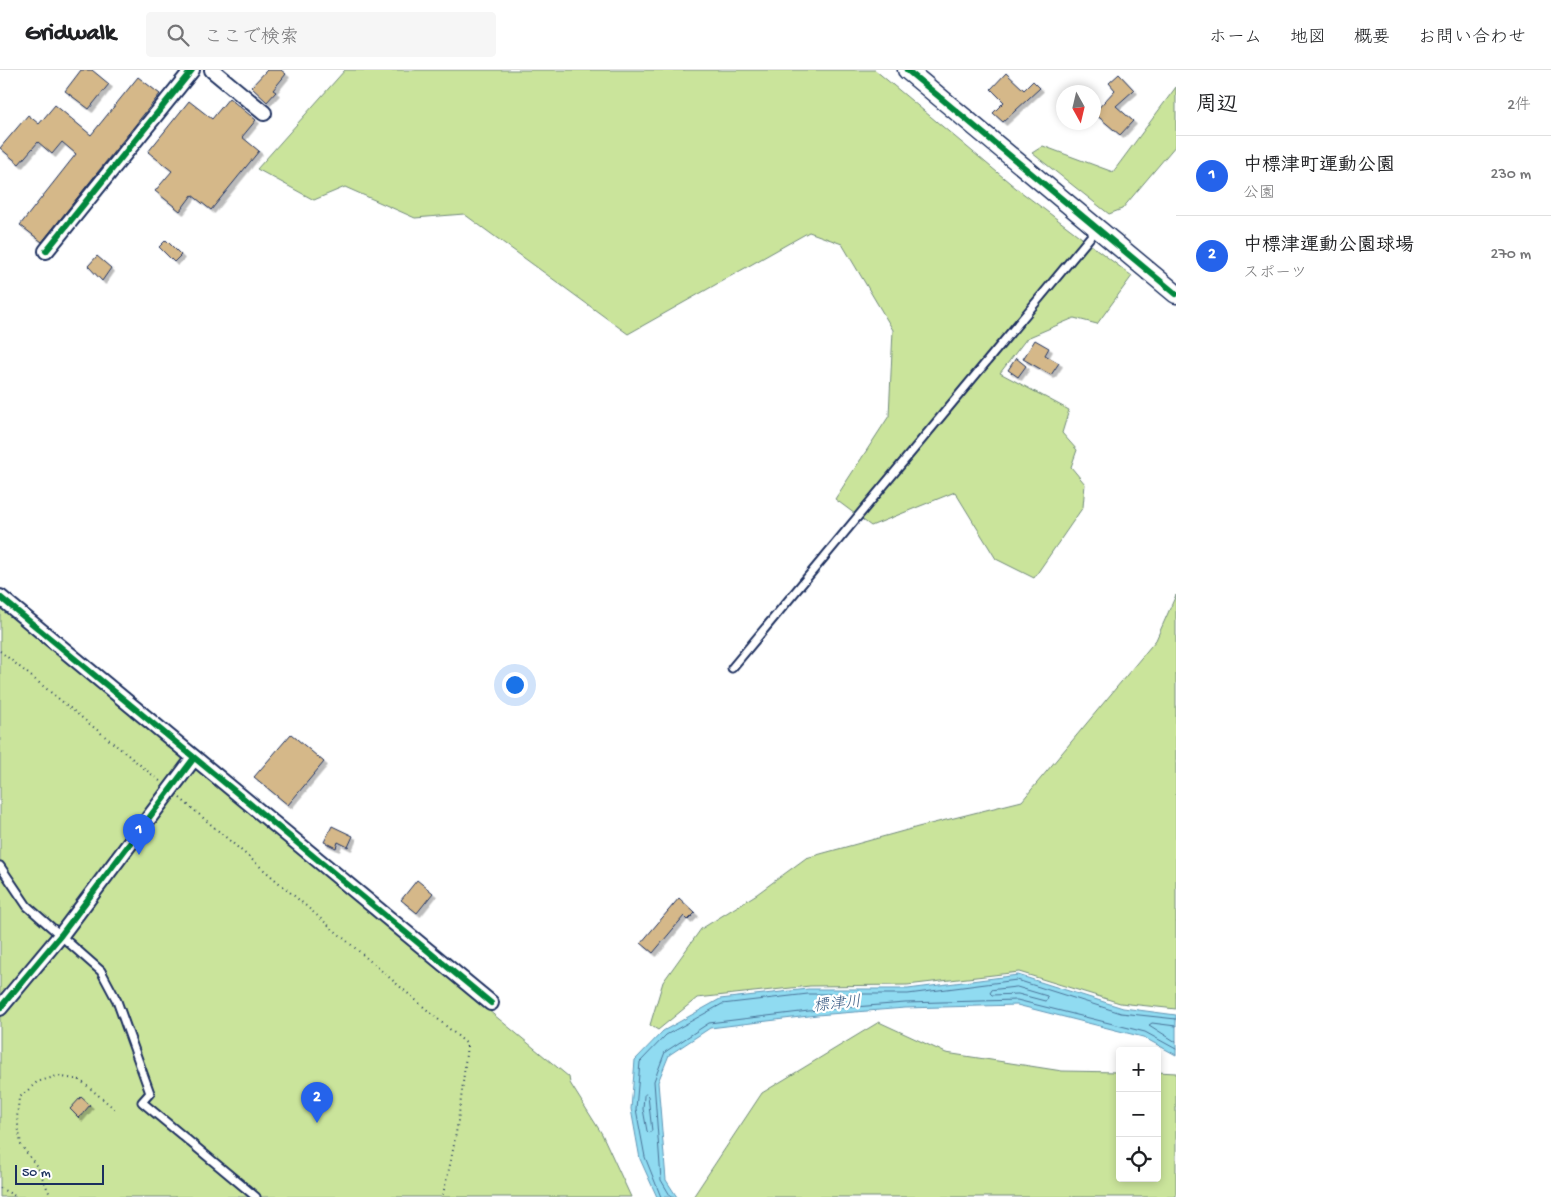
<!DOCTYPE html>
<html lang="ja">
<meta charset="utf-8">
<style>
body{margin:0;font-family:"Gochi Hand","Klee One",sans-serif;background:#f6f6f6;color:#202124}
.controls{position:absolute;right:15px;bottom:15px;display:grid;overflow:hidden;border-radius:5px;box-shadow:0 2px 8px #0003}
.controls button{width:45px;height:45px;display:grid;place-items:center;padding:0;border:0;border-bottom:1px solid #e0e0e0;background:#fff;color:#202124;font:25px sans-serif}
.compass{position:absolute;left:1056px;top:15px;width:45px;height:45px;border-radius:50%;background:#fff;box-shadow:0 2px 8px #0003;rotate:172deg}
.scale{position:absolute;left:15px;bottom:12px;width:89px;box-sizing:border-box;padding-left:5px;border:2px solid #1b2f5e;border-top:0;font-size:14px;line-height:18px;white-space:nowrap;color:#1b2f5e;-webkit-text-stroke:4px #fff;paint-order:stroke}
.you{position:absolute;left:514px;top:614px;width:18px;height:18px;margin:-12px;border:4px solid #fff;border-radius:50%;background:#1a73e8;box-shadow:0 0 0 8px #1a73e833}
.badge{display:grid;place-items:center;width:32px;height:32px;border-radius:50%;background:#2563eb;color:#fff;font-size:16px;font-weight:700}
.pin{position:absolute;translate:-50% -41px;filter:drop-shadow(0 1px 2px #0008)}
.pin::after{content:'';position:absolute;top:26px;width:18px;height:15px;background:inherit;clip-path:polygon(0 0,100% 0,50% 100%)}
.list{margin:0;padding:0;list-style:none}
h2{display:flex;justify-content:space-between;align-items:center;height:65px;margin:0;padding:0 20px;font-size:21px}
h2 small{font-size:16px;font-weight:400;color:#757577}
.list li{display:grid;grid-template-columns:32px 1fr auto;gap:15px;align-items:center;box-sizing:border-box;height:80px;padding:0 20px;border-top:1px solid #e0e0e0}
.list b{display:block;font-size:19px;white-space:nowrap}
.list p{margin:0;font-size:16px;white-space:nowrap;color:#757577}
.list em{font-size:16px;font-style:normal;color:#757577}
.icon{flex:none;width:28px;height:28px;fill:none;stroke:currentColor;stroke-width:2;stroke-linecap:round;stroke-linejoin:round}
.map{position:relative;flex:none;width:1176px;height:1127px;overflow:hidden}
header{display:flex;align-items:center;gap:30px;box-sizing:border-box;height:70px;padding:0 25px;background:#fff;border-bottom:1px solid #e0e0e0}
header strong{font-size:24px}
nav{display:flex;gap:28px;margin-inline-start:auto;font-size:18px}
.search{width:350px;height:45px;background:#f6f6f6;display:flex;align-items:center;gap:12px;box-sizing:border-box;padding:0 18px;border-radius:5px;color:#757577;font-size:19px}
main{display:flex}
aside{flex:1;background:#fff}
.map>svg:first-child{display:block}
</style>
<header>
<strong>Gridwalk</strong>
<div class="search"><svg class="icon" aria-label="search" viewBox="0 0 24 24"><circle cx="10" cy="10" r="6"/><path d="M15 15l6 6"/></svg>ここで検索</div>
<nav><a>ホーム</a><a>地図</a><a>概要</a><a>お問い合わせ</a></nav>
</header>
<main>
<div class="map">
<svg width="1176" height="1127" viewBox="0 0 1176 1127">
<defs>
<filter id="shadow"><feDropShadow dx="3.5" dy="3.5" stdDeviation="0" flood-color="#0004"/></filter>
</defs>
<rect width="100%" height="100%" fill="#fff"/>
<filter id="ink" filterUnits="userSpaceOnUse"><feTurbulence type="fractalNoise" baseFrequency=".02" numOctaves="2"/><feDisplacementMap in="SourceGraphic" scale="10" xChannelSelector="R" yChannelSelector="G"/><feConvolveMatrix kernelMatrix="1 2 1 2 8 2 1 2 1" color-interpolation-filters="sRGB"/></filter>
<g filter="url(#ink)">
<!-- green -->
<g fill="#cae49b" stroke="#728a7c">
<path d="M345 0H875L1016 118 1132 206 1097 254 1074 248 1027 268 1000 303 1069 340 1062 363 1077 380 1071 397 1085 414 1083 437 1034 508 996 489 955 422 871 456 835 429 889 346 893 260 842 174 809 162 628 264 464 144 415 148 345 117 314 130 257 99Z"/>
<path d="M1176 17V75L1122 139 1109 144 1032 83 1043 76 1113 102Z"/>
<path d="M1176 525V939L1120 933 1019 902 907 915 810 916 697 928 658 960 650 955 663 912 701 859 757 824 806 788 918 757 1022 731 1156 570Z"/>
<path d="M0 536 569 1007 570 1013 602 1064 631 1127H0Z"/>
<path d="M879 952 946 983 1062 1001 1120 1002V1108H1157V1002L1176 1003V1127H693L762 1023Z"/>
</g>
<!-- water -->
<path fill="#90dbf1" stroke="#6196b6" d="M1018 905 1123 938 1176 945V985L1143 967 1017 935 905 938 817 945 710 958 669 985 658 1012 666 1110 677 1127H657L640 1089 631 1039 635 990 663 961 720 929 808 919H908Z"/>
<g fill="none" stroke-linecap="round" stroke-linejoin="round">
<!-- shore -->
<g stroke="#4a7499" stroke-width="1">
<path d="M1017 917 1047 926 1048 929 1045 931 1018 924 992 925 990 923 992 920Z"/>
<path d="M1176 956 1152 953 1149 955 1176 972"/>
<path d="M646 1024 648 1026 652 1061 649 1063 647 1061 643 1039 644 1026Z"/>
<path d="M661 1127 645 1087 636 1039 640 992 666 965 722 934 808 924H908L1017 910 1121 943 1176 949"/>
<path d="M671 1127 661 1110 654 1011 665 982 709 953 817 940 905 933 1017 930 1145 962 1176 979"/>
</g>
</g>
<!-- building -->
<g fill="#d5b889" stroke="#1b2f5e" filter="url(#shadow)">
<path d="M81 0H92L109 14 89 39 65 21Z"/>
<path d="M267 0H281L286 4 273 20 276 22 267 32 251 17Z"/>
<path d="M1006 3 1024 20 1033 11 1040 18 1003 52 993 43 1004 32 991 19Z"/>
<path d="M1119 4 1134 20 1116 36 1133 51 1120 65 1094 43 1115 20 1109 13Z"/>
<path d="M138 7 160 24 42 172 20 155 76 84 62 72 52 84 38 72 19 94 0 78 28 45 39 54 55 35 91 65Z"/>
<path d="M229 28 256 50 242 67 259 81 211 140 192 125 180 141 155 121 172 101 148 82 189 31 212 49Z"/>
<path d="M166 170 181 185 174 192 159 177Z"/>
<path d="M97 186 111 198 102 211 88 196Z"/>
<path d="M1035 270 1049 278 1045 285 1059 293 1051 305 1023 289Z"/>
<path d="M1016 288 1026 296 1018 307 1008 300Z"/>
<path d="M291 664 324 692 288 735 254 707Z"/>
<path d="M332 756 353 766 348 777 338 772 336 778 324 772Z"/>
<path d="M417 810 433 823 417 843 401 830Z"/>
<path d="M679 828 695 843 688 850 684 846 653 883 641 873Z"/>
<path d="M81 1027 90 1035 79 1048 70 1039Z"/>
</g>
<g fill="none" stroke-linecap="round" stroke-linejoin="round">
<!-- service casing -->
<g stroke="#1b2f5e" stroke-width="11">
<g id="service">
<path d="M732 598 1096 160"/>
<path d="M0 796 27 836 101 901 117 931 150 1023 142 1032 256 1127"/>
</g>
</g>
<!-- minor casing -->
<g stroke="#1b2f5e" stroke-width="18">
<g id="minor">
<path d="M212 0 264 43"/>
<path d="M46 181 192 0"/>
<path d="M0 527 491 933"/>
<path d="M0 938 61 865 194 688"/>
</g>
</g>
<!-- tertiary casing -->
<g stroke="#1b2f5e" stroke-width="21">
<path id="tertiary" d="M907 0 1176 224"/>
</g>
<!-- path -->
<g stroke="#1b2f5e" stroke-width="2" stroke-dasharray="1 4" stroke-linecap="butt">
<path d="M0 581 161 712"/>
<path d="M180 728 467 974C462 1026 456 1077 442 1127"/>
<path d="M0 1118 17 1127"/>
<path d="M51 1127 38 1098 21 1075 17 1048 19 1028 37 1012 57 1006 80 1010 116 1040"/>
</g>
<!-- service -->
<use href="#service" stroke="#fff" stroke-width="7"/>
<!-- minor -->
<use href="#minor" stroke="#fff" stroke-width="14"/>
<!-- tertiary -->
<use href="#tertiary" stroke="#fff" stroke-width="18"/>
<!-- cycleway casing -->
<g stroke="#fff" stroke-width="9">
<g id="cycleway">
<path d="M907 0 1176 224"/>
<path d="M46 181 192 0"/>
<path d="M0 527 491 933"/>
<path d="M0 938 61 865 194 688"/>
</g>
</g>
<!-- cycleway -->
<use href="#cycleway" stroke="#00873e" stroke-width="6"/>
</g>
</g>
<g text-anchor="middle" stroke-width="4.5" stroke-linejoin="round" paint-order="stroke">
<!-- water labels -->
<g font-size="16" font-style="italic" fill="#385a83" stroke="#fff">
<text transform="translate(837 932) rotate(-6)" y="6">標津川</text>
</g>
</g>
</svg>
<div class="controls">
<button>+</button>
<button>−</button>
<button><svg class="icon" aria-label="locate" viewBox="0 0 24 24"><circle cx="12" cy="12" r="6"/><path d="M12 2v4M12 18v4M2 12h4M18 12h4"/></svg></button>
</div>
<svg class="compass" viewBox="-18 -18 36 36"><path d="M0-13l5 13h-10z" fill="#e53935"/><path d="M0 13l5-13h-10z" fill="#757577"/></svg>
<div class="scale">50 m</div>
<div class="you"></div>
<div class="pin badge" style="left:139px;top:785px">1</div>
<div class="pin badge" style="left:317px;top:1053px">2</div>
</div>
<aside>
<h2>周辺<small>2件</small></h2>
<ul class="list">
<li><span class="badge">1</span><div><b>中標津町運動公園</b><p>公園</p></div><em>230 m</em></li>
<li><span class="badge">2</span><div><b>中標津運動公園球場</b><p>スポーツ</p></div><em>270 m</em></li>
</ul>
</aside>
</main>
